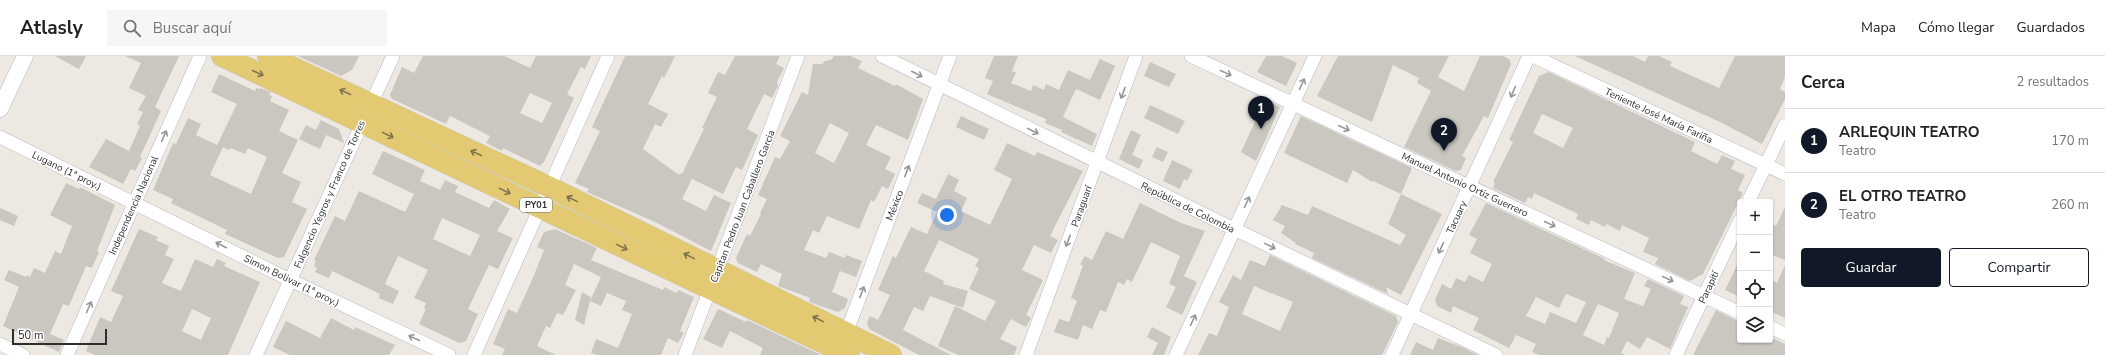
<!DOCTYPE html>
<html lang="es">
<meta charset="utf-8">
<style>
body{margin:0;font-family:"Nunito Sans",sans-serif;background:#f6f6f6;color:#222}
.controls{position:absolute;right:12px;bottom:12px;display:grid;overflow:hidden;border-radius:4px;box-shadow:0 1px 3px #0004}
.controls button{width:36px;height:36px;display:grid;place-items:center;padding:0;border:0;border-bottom:1px solid #e0e0e0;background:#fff;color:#222;font:20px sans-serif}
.scale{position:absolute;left:12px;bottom:10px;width:95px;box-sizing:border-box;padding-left:4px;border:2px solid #2e2e2e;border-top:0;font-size:11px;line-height:14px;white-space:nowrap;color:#2e2e2e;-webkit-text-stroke:3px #fff;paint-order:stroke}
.you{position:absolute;left:947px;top:159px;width:14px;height:14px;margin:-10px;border:3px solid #fff;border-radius:50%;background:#1a73e8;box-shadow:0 0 0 6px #1a73e833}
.badge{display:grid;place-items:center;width:26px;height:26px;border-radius:50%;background:#111827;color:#fff;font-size:13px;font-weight:700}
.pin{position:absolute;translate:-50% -33px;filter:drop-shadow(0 1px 2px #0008)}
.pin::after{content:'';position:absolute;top:21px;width:14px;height:12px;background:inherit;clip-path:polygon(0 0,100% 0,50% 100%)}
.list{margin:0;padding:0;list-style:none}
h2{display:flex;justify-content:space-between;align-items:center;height:52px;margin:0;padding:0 16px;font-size:17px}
h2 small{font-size:13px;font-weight:400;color:#767676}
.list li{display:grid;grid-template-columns:26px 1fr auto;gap:12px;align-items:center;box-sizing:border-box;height:64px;padding:0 16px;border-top:1px solid #e0e0e0}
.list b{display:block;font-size:15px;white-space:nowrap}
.list p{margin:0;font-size:13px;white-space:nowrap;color:#767676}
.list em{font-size:13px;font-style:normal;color:#767676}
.actions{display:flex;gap:8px;padding:12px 16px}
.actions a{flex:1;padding:9px 0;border:1px solid #111827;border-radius:4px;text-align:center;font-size:14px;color:#111827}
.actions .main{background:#111827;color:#fff}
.icon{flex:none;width:22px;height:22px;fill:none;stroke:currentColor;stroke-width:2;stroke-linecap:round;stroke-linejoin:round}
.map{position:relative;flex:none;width:1785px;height:299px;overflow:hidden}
header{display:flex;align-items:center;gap:24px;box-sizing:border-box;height:56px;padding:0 20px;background:#fff;border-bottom:1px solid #e0e0e0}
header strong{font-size:19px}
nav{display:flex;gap:22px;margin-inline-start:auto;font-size:14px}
.search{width:280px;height:36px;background:#f6f6f6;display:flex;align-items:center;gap:10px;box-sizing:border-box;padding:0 14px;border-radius:4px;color:#767676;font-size:15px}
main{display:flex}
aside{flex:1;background:#fff}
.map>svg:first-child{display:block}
</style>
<header>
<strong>Atlasly</strong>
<div class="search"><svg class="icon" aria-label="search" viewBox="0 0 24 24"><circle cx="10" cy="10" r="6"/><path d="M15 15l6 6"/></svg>Buscar aquí</div>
<nav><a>Mapa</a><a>Cómo llegar</a><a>Guardados</a></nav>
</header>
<main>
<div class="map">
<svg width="1785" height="299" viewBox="0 0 1785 299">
<rect width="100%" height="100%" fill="#ede9e2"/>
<!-- building -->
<g fill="#cac7c0" fill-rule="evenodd">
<path d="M55 0H86L79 13Z"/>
<path d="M125 0H179L155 51 161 55 140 101 142 102 135 115 131 113 123 128 89 111 106 83 129 95 140 70 137 68 143 56 138 54 146 40 129 32 141 7Z"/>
<path d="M298 0H359L352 14 341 20Z"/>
<path d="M423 0H504L530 12 536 0H591L585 13 581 11 567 38 574 42 544 106 540 110 503 92 502 95 486 87 490 80 450 60 446 68 392 43 390 39 402 11 414 17ZM530 37 552 47 542 67 520 57Z"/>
<path d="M625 0H675L664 22 662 20 648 48 668 58 661 71 655 68 643 93 679 119 680 117 682 118 704 73 702 72 717 41 708 37 718 16 725 19 735 0H780L776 8 784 12 777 26 778 30 772 42 764 38 747 73 758 79 742 114 736 111 723 138 692 123 682 143 706 155 714 139 731 147 711 195 655 166 587 136 589 133 575 127 600 75 592 71Z"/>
<path d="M834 0H850L862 5 858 12 895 30 896 28 923 43 908 84 876 69 866 89 891 101 885 113 895 118 888 133 882 130 874 146 871 144 859 173 827 160 819 177 813 174 804 194 826 202 829 196 845 202 846 199 862 205 856 221 840 215 832 236 848 243 845 252 838 256 812 247 809 245 810 242 778 230 782 218 761 208 757 216 738 207 736 202 747 178 750 180 761 158 760 157 767 143 758 139 775 101 780 103 790 85 780 80 802 36 808 39 813 8H822L825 5 831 4ZM830 67 849 77 834 107 815 97Z"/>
<path d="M994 0H1018L1012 15 1016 17 1011 27 1031 35 1033 29 1044 34 1046 28 1059 34 1068 14 1090 24 1100 3 1115 10 1100 44 1076 33 1063 61 1097 78 1092 90 1061 76 1062 74 1045 67 1046 63 987 38 993 25 985 22Z"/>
<path d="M1266 0H1282L1297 7 1286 30 1257 16Z"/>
<path d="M1338 0H1449L1438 21 1464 35 1480 0H1503L1509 3 1511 8 1488 62 1484 60 1462 100 1466 102 1461 114 1456 115 1404 91 1431 35 1417 27 1419 22 1393 9 1372 66 1317 40Z"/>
<path d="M1575 0H1633L1645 6 1648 0H1659L1672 6 1670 10 1719 32 1735 0H1785V21L1780 33 1785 36V43L1762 88 1720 66Z"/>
<path d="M1150 6 1176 18 1169 31 1144 20Z"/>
<path d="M1549 16 1695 86 1691 95 1717 108 1722 99 1735 105 1731 113 1745 119 1738 134 1743 137 1703 218 1690 225 1655 208 1658 202 1643 196 1649 182 1622 169 1620 175 1606 168 1605 171 1591 164 1589 169 1576 163 1578 158 1534 137 1532 143 1528 141 1525 147 1493 132 1495 127 1493 126 1513 86 1509 84 1539 20ZM1542 58 1573 72 1563 92 1533 77Z"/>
<path d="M219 18 255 35 256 32 259 33 260 32 271 36 269 39 272 40 270 45 289 54 279 75 298 84 282 117 301 126 292 146 307 153 284 201 278 202 225 178 227 174 171 147 173 143 153 134 173 87 176 88 188 62 201 68 196 79 217 89 237 48 211 36ZM223 91 229 94 230 92 245 98 248 92 267 101 251 138 210 119Z"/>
<path d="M1265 44 1280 51 1256 105 1241 96Z"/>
<path d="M1150 49 1185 65 1178 78 1144 62Z"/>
<path d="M961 60 989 73 984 84 956 71Z"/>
<path d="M1301 60 1412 112 1401 138 1373 125 1372 126 1353 114 1347 127 1284 97Z"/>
<path d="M321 64 339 73 344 87 326 79 320 93 299 83 306 69 316 74Z"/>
<path d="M1131 74 1141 79 1132 99 1143 104 1139 113 1119 103Z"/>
<path d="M1007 87 1035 100 1037 96 1083 115 1050 180 1058 184 1051 197 1034 189 1022 214 1043 224 1026 259 1031 262 1026 271 1011 263 1000 283 1017 291 1014 299H958L938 290 955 250 985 265 996 245 969 233 979 212 975 210 979 203 939 184 924 215 944 225 943 228 968 235 963 252 930 240 923 255 914 251 903 274 951 299H919L869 273 867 266 870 260 878 264 890 239 878 234 893 200 896 202 911 171 927 178 937 156 917 147 922 137 936 143 948 118 959 124 954 135 967 142 961 155 990 169 1012 123 994 114Z"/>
<path d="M1157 91 1168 96 1163 106 1152 101Z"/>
<path d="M383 95 425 114 420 125 440 134 445 124 458 130 455 136 489 152 494 144 510 153 497 175 513 182 498 213 489 209 468 253 478 258 466 285 459 287 419 268 426 253 424 252 426 247 414 242 428 214 398 200 385 228 399 235 393 248 379 242 380 238 332 215 329 222 315 216 317 212 314 210 316 205 314 204 335 160 345 165 359 135 405 156 414 138 372 118ZM442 162 480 179 470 200 433 183Z"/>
<path d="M1172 104 1193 114 1187 125 1184 123 1180 133 1163 125Z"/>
<path d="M66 127 79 133 80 131 115 149 97 195 99 196 92 212 86 210 69 250 63 248 50 278 64 284 59 296 3 270 19 231 4 224 9 214 26 221 27 219 30 221 34 212 45 217 55 195 61 198 72 170 50 159Z"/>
<path d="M1401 138 1442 158 1401 239 1386 231 1388 238 1312 202 1314 197 1295 188 1296 187 1281 177 1285 170 1273 164 1282 149 1308 159 1312 150 1400 189 1406 179 1388 168Z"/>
<path d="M1140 147 1181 167 1205 175 1184 220 1197 226 1182 259 1166 251 1176 231 1169 228 1180 200 1151 186 1132 226 1127 223 1124 229 1118 226 1106 256 1100 254 1092 273 1083 269 1078 284 1054 276 1059 263 1069 266 1077 245 1071 242 1083 210 1080 208 1085 200 1092 204 1106 175 1123 183Z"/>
<path d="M1486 147 1605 203 1604 204 1635 217 1624 243 1643 250 1651 233 1644 230 1648 223 1684 240 1680 248 1688 251 1670 293 1647 281 1640 293 1627 285 1621 297 1626 299H1539L1532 296 1536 288 1516 279 1509 292 1473 274 1479 262 1453 250 1451 257 1437 250 1435 244 1442 228 1451 233 1456 222 1465 226 1469 219 1483 226 1492 208 1470 197 1477 183 1469 179ZM1566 238 1586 246 1576 267 1550 256 1545 268 1526 260 1536 241 1559 252ZM1598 248 1619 257 1609 282 1607 281 1604 289 1583 279Z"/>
<path d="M1785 151V204L1770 198V167L1776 170Z"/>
<path d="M0 152 18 160 14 170 0 164Z"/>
<path d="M139 173 158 181 156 184 169 190 165 199 174 203 162 227 181 235 195 203 213 211 217 203 226 207 224 210 260 226 228 299H95L86 295 100 261 111 266 123 240 111 235ZM192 253 211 262 201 284 182 275Z"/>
<path d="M555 173 597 192 591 204 663 234 664 231 677 237 678 234 694 241 680 275 684 277 678 287 668 282 661 299H597L591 297 596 283 618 292 632 258 622 254 626 245 607 237 601 250 590 245 601 221 574 208 565 229 576 234 563 259 557 257 550 272 546 270 537 290 556 299H502L505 293 493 288 508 253 517 257 532 224 544 194 537 191 544 176Z"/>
<path d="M1270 199 1396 260 1398 266 1382 299H1198L1209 277 1217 280 1229 251 1219 246 1233 219 1241 224 1250 204 1265 210ZM1254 230 1293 246 1280 275 1242 258Z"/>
<path d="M1740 203V241L1725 234Z"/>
<path d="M1785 209V262L1770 255V223L1777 227Z"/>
<path d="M582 236 591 241 584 269 575 264Z"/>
<path d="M718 253 746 266 747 264 821 299H760L763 292 730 275 722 292 703 283Z"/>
<path d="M1716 254 1740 266V284H1770V281L1785 288V299H1693Z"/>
<path d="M331 262 354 274 355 271 395 289 389 299H290L273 291 286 265 320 282Z"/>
<path d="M1152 271 1171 281 1164 299H1152L1158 287 1147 281Z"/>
<path d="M1438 282 1464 292 1478 299H1410L1416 286 1433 294Z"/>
</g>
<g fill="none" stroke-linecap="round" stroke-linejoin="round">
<!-- minor casing -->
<g stroke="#b6b8c0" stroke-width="14">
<g id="minor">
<path d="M882 0 1234 173 1496 299"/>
<path d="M1191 0 1740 257"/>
<path d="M1533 0 1785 118"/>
<path d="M0 81 290 224 449 299"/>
<path d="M1748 146 1785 69"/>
<path d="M1770 271 1785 278"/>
<path d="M844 283 950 0"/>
<path d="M0 288 23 299"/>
<path d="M67 299 200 0"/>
<path d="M256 299 393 0"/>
<path d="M474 299 608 0"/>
<path d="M685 299 798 0"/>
<path d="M1026 299 1136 0"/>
<path d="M1176 299 1315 0"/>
<path d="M1392 299 1529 0"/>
<path d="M1676 299 1740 164"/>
</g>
</g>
<!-- tertiary casing -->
<g stroke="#b6b8c0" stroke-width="17">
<path id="tertiary" d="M0 53 25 0"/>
</g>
<!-- primary casing -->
<g stroke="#c9c9c9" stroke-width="22">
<g id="primary">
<path d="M222 0 849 299"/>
<path d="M268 0 549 131 891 299"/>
</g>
</g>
<!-- minor -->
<use href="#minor" stroke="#fff" stroke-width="13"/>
<!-- tertiary -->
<use href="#tertiary" stroke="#fff" stroke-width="16"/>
<!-- primary -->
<use href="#primary" stroke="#e3ca72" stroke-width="21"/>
</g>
<!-- one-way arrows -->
<defs><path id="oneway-shaft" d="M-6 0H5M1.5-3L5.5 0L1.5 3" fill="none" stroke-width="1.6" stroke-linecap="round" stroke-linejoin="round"/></defs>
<g stroke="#7f744d">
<use href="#oneway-shaft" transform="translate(258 17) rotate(25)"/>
<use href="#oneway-shaft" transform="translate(345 36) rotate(-155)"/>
<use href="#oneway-shaft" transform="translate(388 79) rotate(26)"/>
<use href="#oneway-shaft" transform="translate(476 97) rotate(-155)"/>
<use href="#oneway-shaft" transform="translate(505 135) rotate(26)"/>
<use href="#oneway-shaft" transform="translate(572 143) rotate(-154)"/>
<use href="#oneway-shaft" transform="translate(622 191) rotate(26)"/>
<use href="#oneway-shaft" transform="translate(689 200) rotate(-154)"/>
<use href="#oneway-shaft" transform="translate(818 263) rotate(-154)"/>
</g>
<g stroke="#969696">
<use href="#oneway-shaft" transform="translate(1226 17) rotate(25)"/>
<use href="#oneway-shaft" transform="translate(917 18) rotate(27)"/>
<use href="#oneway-shaft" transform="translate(1302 28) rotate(-65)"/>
<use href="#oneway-shaft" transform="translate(1513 36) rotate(114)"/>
<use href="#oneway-shaft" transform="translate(1123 37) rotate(110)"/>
<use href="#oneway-shaft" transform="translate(1344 72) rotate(25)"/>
<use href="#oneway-shaft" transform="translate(1033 75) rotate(26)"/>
<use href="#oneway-shaft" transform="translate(164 80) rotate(-66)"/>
<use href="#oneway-shaft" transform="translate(907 115) rotate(-69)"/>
<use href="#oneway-shaft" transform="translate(1247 146) rotate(-65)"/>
<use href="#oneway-shaft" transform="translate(1550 168) rotate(25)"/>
<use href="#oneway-shaft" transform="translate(1068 185) rotate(110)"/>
<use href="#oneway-shaft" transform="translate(221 189) rotate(-153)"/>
<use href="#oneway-shaft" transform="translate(1270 190) rotate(26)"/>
<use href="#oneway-shaft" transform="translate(1441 192) rotate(115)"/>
<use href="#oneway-shaft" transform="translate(1668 223) rotate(25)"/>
<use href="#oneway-shaft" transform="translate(862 236) rotate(-69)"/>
<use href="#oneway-shaft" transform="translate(89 251) rotate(-66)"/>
<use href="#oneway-shaft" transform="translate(1193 264) rotate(-65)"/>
<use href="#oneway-shaft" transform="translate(414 282) rotate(-155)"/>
</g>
<g text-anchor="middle" stroke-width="3" stroke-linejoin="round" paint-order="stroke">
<!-- shield labels -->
<rect fill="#fff" stroke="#6d6d6d" stroke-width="1" x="520" y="142" width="32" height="14" rx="3"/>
<g font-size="9" font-weight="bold" fill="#2e2e2e">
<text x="536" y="152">PY01</text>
</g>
<!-- street labels -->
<g font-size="10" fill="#2e2e2e" stroke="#fff">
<text transform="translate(1659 59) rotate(25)" y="4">Teniente José María Fariña</text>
<text transform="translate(67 114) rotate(26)" y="4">Lugano (1ª proy.)</text>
<text transform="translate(1465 128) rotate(25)" y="4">Manuel Antonio Ortiz Guerrero</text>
<text transform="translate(329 138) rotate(-66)" y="4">Fulgencio Yegros y Franco de Torres</text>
<text transform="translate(133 149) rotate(-66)" y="4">Independencia Nacional</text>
<text transform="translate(894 149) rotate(-69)" y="4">México</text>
<text transform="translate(742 150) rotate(-69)" y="4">Capitan Pedro Juan Caballero Garcia</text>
<text transform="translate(1081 150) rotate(-70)" y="4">Paraguarí</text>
<text transform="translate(1188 151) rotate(26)" y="4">República de Colombia</text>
<text transform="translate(1456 161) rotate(-65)" y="4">Tacuary</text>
<text transform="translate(292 224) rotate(26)" y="4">Simon Bolivar (1ª proy.)</text>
<text transform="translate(1708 231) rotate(-65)" y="4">Parapití</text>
</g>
</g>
</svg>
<div class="controls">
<button>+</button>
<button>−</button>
<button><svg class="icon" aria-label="locate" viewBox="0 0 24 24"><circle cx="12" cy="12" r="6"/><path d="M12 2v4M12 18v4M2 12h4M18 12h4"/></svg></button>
<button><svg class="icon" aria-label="layers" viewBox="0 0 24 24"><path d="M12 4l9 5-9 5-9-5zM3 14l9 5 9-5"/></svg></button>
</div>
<div class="scale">50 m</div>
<div class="you"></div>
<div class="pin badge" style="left:1261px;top:73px">1</div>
<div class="pin badge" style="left:1444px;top:95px">2</div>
</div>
<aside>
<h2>Cerca<small>2 resultados</small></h2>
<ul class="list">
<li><span class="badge">1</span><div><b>ARLEQUIN TEATRO</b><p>Teatro</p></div><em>170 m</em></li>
<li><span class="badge">2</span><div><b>EL OTRO TEATRO</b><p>Teatro</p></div><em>260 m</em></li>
</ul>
<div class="actions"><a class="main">Guardar</a><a>Compartir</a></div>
</aside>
</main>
